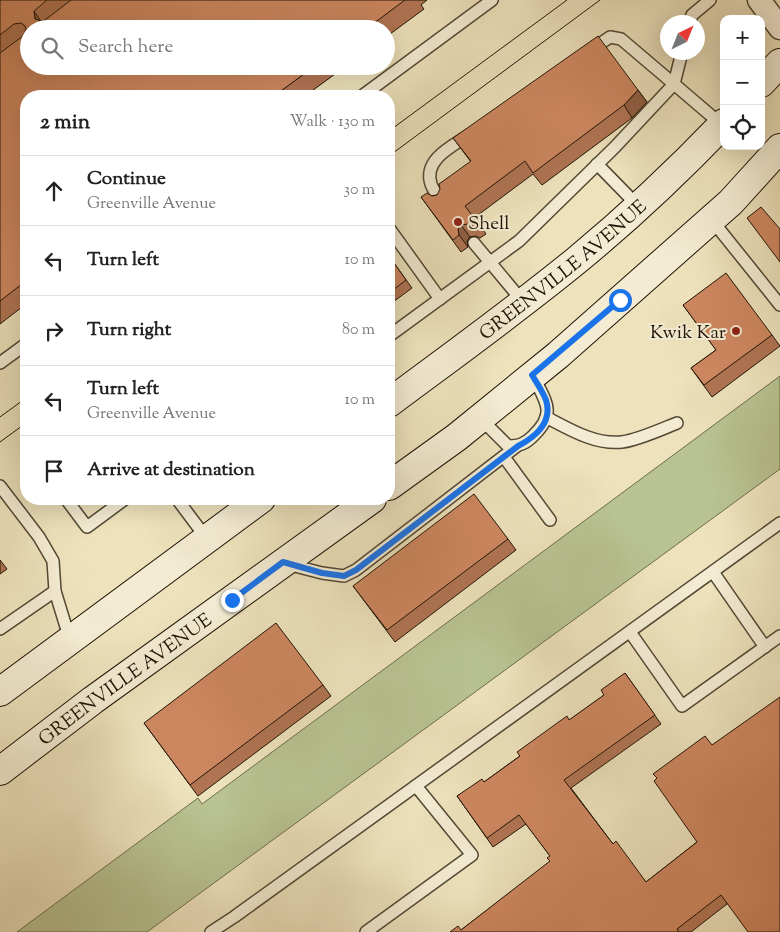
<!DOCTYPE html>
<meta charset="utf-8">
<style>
body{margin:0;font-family:"Sorts Mill Goudy",serif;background:#f6f6f6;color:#222}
.controls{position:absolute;right:15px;top:15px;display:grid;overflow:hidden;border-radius:10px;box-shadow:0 5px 20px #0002}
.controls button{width:45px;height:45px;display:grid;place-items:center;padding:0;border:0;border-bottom:1px solid #e0e0e0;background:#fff;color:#222;font:25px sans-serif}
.compass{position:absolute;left:660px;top:15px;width:45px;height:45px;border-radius:50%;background:#fff;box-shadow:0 5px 20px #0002;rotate:43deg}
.stop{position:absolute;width:15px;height:15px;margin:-11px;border:4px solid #1a73e8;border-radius:50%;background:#fff}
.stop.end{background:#1a73e8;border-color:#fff;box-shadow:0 1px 5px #0008}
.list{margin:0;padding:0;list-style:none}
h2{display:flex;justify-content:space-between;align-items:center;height:65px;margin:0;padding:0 20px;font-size:21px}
h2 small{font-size:16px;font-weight:400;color:#767676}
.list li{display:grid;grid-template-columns:32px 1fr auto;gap:15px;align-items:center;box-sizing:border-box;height:70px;padding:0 20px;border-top:1px solid #e0e0e0}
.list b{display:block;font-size:19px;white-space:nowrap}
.list p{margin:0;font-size:16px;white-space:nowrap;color:#767676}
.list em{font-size:16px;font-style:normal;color:#767676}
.icon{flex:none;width:28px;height:28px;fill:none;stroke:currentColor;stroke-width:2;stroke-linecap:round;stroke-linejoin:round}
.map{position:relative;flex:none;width:780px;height:932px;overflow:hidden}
.search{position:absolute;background:#fff;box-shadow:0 5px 20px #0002;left:20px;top:20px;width:375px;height:55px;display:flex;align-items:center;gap:12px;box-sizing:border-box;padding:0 18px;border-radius:28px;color:#767676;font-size:19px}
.panel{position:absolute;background:#fff;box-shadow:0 5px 20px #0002;left:20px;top:90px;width:375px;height:415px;border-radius:20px}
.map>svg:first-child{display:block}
</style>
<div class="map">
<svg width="780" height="932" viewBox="0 0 780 932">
<rect width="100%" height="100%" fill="#ede2bc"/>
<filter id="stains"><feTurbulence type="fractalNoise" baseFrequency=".004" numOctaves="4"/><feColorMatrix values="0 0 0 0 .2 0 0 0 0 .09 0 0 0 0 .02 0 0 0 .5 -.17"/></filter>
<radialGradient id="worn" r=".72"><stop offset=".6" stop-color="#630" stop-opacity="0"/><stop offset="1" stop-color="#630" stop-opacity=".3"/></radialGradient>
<!-- green -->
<path fill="#b8c391" stroke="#6c6c4c" d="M780 376V469L147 932H17L198 798 202 804Z"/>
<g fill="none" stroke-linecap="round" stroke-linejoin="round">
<!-- lane casing -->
<g stroke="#534834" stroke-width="14">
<g id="lane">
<path d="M690 22 692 15 710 0"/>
<path d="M591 50 610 37 621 39 674 84 682 52"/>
<path d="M362 96 492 0"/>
<path d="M597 164 638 206"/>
<path d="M441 201C438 196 433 190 431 184 423 159 453 146 469 135"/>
<path d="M711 219 780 305"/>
<path d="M389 228 440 299"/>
<path d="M474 243 524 303"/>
<path d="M389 336 519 241 615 147 674 84 722 125"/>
<path d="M0 363 26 344"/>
<path d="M546 417C569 429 595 445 622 442 638 440 662 429 677 423"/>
<path d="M480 418 508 446C519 446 525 444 533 436 557 413 546 402 533 376"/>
<path d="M504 457 550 520"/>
<path d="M0 486 39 537 53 561 55 591 70 640"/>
<path d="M66 499 87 527 125 499"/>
<path d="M177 499 207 539"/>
<path d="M287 564 322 573 344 576 356 570 517 446"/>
<path d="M713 572 765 647"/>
<path d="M0 629 55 591"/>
<path d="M630 632 682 706 780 636"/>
<path d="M211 932 234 917 780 523"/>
<path d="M366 932 472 855 416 786"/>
</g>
</g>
<!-- street casing -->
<g stroke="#534834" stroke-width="25">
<path id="street" d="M759 0 780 28"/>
</g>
<!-- secondary casing -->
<g stroke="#201406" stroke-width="30">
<g id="secondary">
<path d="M761 83 780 63"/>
<path id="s1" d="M389 403C452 356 516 310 577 260 628 218 678 171 724 123"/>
<path d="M389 486 457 437 558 355 731 202 780 148"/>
<path d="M0 692 261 499"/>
<path id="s2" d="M0 771 93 700 372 499"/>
</g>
</g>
<!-- lane -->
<use href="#lane" stroke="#f3ecd3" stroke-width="11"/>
<!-- street -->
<use href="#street" stroke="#f3ecd3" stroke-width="22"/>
<!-- secondary -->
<use href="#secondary" stroke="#f3ecd3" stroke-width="28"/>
<!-- tram -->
<g stroke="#201406" stroke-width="1">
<path d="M389 131 567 0"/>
<path d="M389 156 600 0"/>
<path d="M0 417 26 398"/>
<path d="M0 442 26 423"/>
</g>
</g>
<!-- wall -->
<g fill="#b07453" stroke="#201406">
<path d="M0 0H427L421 5 424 9 386 37V29H29V66H346L305 96H26V304L0 324Z"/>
<path d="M638 90 647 102 632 118 542 185 533 174 474 218 486 234 480 238 476 236 470 237 467 241 468 247 461 252 421 197 437 195 471 162 453 138Z"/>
<path d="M389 256 412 288 389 305Z"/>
<path d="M683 305 772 335 780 346 712 397 691 368 716 350Z"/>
<path d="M508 539 516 550 395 642 353 586Z"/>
<path d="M0 560 7 569 0 574Z"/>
<path d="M625 673 661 724 571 788 613 844 646 882 697 842 705 736 727 904 691 932H450L461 930 550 862V856L526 824 493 847 457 796 484 782 604 695Z"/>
<path d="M323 685 331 696 198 796 144 723Z"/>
</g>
<!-- shaded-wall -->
<g fill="#905e43" stroke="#201406">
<path d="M34 11 44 26 35 19Z"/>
<path d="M638 90 647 102 632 118 624 105Z"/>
<path d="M461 225 470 237 467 241 468 247 459 235 458 229Z"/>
</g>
<!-- building -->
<g fill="#cd8760" stroke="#201406">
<path d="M0 0H47L34 11 35 19 41 21 45 20 71 0H405L366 29H29V66H315L274 96H26V281L0 301V53L23 36 26 29 25 26 21 23 14 24 0 35Z"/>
<path d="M598 36 638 90 624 105 533 173 525 161 465 206 477 222 471 226 468 224 461 225 458 229 459 235 453 240 421 197 427 193 432 196 437 195 440 189 439 184 471 161 453 138Z"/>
<path d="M761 207 780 229V262L747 218Z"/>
<path d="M389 256 406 280 389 293Z"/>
<path d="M726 273 772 335 704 385 691 368 716 350 683 305Z"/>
<path d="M474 494 508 539 387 630 353 586Z"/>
<path d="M276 623 323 685 190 785 144 723Z"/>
<path d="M625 673 655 715 564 780 613 844 616 841 646 882 697 842 654 781 657 778 653 774 705 736 712 745 780 697V932H748L721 895 677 929 679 932H450L458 926 461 930 550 861 547 858 550 856 519 815 487 838 457 796 482 779 484 782 520 756 517 752 567 716 569 720 604 695 601 690Z"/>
</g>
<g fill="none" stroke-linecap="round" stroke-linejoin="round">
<!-- route -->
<path stroke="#1a73e8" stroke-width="6" d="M232 600 283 562 322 573 344 576 356 570 518 446C535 437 553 422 546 400 543 392 537 383 532 375L620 300"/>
</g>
<!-- markers -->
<g fill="#8f2418" stroke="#f3ecd3" stroke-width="2">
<circle cx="458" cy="222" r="5"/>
<circle cx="736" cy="331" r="5"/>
</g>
<g text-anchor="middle" stroke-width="4" stroke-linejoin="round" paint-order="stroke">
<!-- poi labels -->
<g font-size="19" fill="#201406" stroke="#f3ecd3" text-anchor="start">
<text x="468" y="229">Shell</text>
<text x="726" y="338" text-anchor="end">Kwik Kar</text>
</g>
<!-- street labels -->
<g font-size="19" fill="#201406" stroke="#f3ecd3">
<text dy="7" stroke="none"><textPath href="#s1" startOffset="219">GREENVILLE AVENUE</textPath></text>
<text dy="7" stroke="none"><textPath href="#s2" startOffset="155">GREENVILLE AVENUE</textPath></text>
</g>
</g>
<rect width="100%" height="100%" filter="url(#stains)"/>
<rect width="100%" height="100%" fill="url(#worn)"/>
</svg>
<div class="controls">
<button>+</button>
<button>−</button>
<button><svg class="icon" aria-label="locate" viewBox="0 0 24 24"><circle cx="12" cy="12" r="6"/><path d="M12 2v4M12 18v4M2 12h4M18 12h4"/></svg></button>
</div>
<svg class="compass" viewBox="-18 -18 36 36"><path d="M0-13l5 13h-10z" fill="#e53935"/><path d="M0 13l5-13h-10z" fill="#767676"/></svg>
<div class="stop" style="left:620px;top:300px"></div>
<div class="stop end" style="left:232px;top:600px"></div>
<div class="search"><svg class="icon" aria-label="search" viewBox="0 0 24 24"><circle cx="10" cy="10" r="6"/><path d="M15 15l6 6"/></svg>Search here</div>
<section class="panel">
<h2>2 min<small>Walk · 130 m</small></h2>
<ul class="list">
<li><svg class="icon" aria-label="ahead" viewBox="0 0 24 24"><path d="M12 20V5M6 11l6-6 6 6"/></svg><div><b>Continue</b><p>Greenville Avenue</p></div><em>30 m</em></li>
<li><svg class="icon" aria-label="left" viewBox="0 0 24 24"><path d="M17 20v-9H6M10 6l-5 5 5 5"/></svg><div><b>Turn left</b></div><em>10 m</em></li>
<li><svg class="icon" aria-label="right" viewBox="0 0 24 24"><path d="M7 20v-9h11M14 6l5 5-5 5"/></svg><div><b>Turn right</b></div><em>80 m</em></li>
<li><svg class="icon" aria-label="left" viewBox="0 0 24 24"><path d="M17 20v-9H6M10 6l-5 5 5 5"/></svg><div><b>Turn left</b><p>Greenville Avenue</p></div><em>10 m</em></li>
<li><svg class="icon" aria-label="arrive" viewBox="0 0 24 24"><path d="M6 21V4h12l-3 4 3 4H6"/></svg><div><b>Arrive at destination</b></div></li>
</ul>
</section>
</div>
